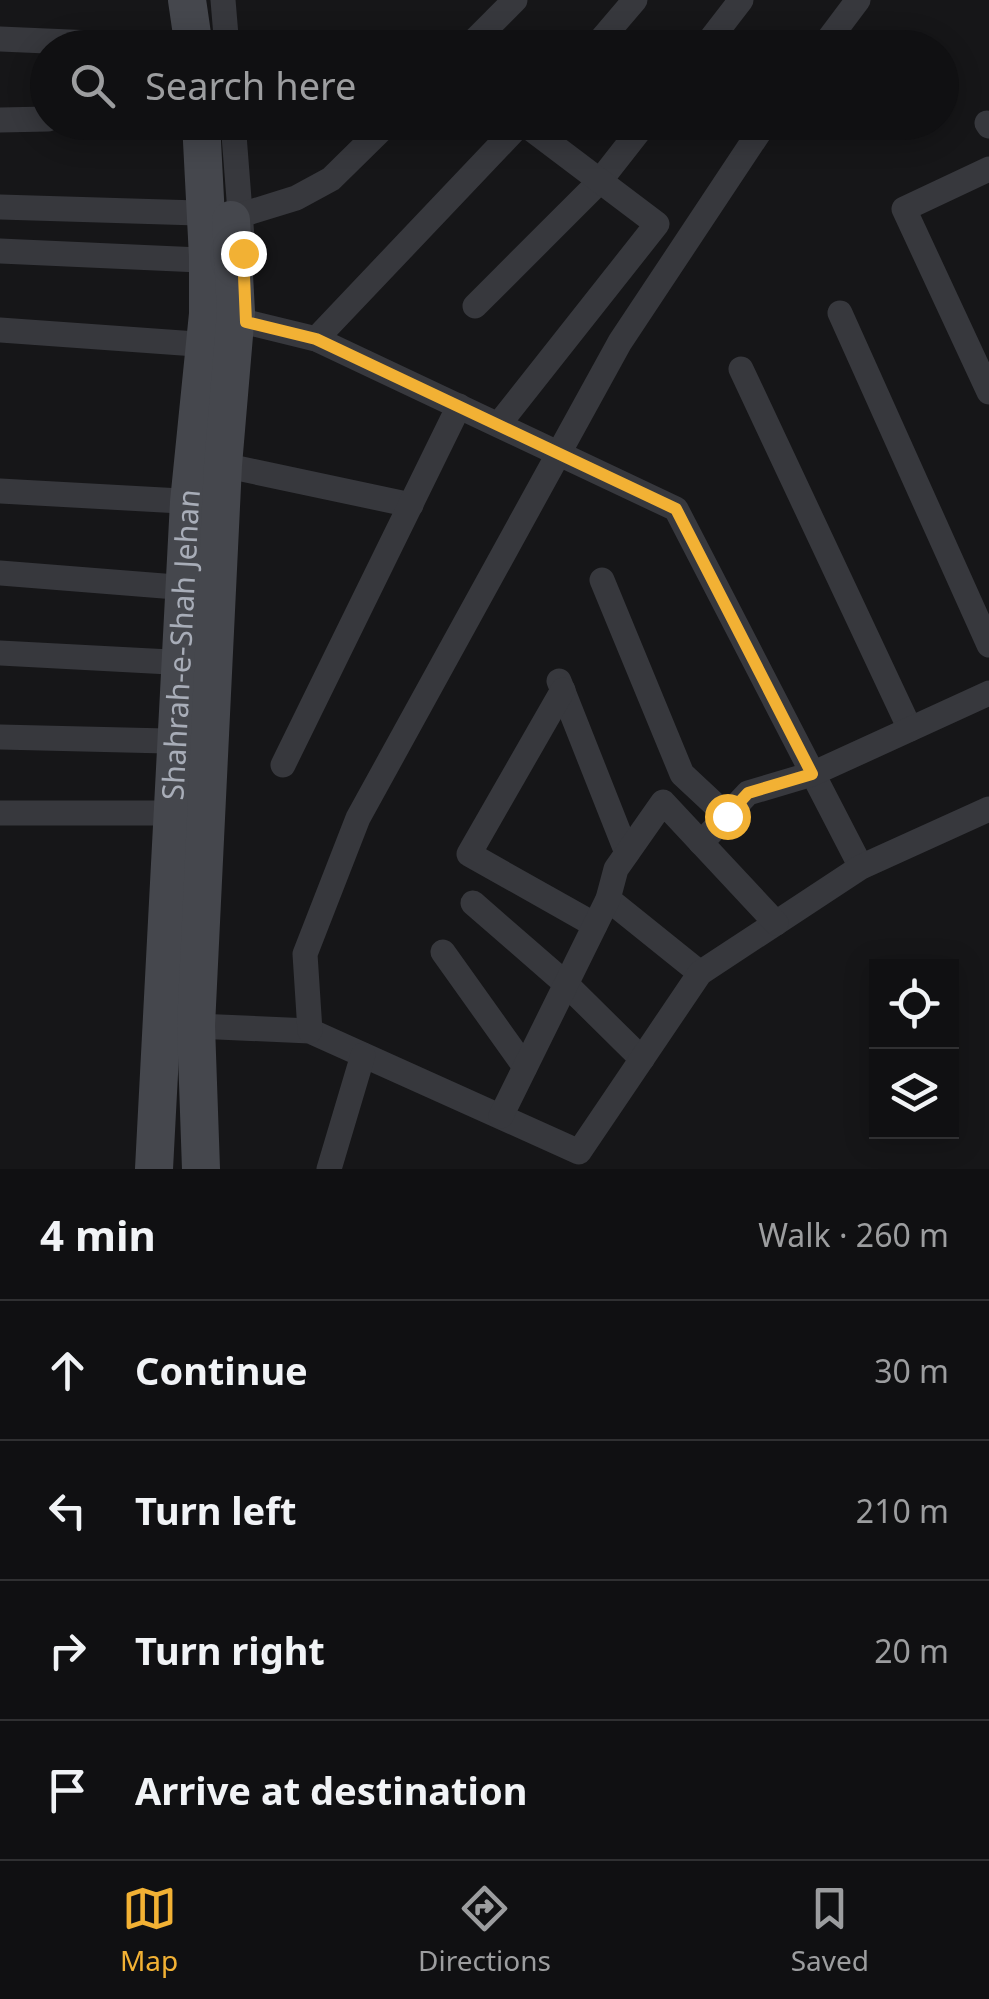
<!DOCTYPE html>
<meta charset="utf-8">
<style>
body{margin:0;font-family:"Noto Sans",sans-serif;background:#1e1e20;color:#f1f3f6}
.controls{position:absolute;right:30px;bottom:30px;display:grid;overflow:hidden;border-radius:0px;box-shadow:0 5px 25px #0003}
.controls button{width:90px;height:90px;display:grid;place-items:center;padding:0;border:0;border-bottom:2px solid #303032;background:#101012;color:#f1f3f6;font:50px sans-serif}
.stop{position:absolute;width:30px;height:30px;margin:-22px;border:8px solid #f2b134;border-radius:50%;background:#fff}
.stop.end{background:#f2b134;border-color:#fff;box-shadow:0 2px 10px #0008}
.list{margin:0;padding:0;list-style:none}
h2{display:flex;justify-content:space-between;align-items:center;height:130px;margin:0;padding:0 40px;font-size:42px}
h2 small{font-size:32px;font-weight:400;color:#9c9d9f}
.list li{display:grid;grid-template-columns:65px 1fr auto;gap:30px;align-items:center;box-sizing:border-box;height:140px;padding:0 40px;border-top:2px solid #303032}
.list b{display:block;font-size:38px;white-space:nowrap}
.list em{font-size:32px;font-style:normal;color:#9c9d9f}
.icon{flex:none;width:55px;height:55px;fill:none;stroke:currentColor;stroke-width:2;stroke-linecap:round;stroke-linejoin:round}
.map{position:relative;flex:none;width:989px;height:1169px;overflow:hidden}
.search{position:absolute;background:#101012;box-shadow:0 5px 25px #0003;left:30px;right:30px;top:30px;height:110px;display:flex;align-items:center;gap:25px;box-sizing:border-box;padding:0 35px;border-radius:55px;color:#9c9d9f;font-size:38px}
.sheet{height:690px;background:#101012}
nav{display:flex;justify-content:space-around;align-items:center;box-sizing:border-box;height:140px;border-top:2px solid #303032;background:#101012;font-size:28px;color:#9c9d9f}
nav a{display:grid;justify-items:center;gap:5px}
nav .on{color:#f2b134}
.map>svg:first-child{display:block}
</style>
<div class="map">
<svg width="989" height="1169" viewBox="0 0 989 1169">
<rect width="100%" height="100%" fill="#161618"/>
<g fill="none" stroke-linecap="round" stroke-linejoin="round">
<!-- street -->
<g stroke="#37383d" stroke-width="25">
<path d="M223 0 227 48"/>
<path d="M0 39 185 47"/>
<path d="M467 48 515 0"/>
<path d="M594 48 635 0"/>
<path d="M704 48 741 0"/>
<path d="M822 48 858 0"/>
<path d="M0 120 48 119"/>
<path d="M233 122 242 238"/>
<path d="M987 123 989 126"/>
<path d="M989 169 904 209 989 392"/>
<path d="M0 207 198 213"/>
<path d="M241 215 296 198 331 179 389 122"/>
<path d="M0 251 200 260"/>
<path d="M475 306 599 182 646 122"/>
<path d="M840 313 989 645"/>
<path d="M246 322 316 339 676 509 861 867"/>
<path d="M0 330 196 344"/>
<path d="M316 339 522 122"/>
<path d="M741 369 910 729"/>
<path d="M499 424 657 224 522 122"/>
<path d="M223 465 411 505"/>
<path d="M0 491 181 501"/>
<path d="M0 573 176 587"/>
<path d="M602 580 682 774 727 816"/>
<path d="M0 653 170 662"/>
<path d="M559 681 627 853"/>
<path d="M563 690 469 854 595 925"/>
<path d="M0 737 167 741"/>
<path d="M283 765 459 406"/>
<path d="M0 813H174"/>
<path d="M701 843 748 793 812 774 989 693"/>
<path d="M608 899 700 973"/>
<path d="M473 903 566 984 642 1059"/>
<path d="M443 952 525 1067"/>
<path d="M196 1026 310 1031 579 1152 700 973 861 867 989 809"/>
<path d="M310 1031 305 954 358 818 620 342 766 122"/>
<path d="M501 1116 608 899 616 869 663 802 776 923"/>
<path d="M329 1169 363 1055"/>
</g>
<!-- secondary -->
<g stroke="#45474d" stroke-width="38">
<path d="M187 0 194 48"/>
<path id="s1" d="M154 1169 189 502 208 314V257L201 122"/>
<path d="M201 1169 196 1026 223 465 236 312 231 220"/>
</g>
</g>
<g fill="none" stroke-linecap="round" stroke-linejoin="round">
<!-- route -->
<path stroke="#f2b134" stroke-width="12" d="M243 253 246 322 316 339 676 509 812 774 748 793 727 816"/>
</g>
<g text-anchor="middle" stroke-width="8" stroke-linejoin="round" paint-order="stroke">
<!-- street labels -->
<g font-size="30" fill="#a8adb8" stroke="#111113">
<text dy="10" stroke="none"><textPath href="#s1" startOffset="525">Shahrah-e-Shah Jehan</textPath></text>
</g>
</g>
</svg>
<div class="controls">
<button><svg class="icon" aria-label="locate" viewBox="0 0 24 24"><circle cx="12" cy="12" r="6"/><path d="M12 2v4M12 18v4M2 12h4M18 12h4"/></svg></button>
<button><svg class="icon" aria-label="layers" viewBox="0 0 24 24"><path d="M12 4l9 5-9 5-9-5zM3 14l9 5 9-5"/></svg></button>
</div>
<div class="stop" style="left:727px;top:816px"></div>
<div class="stop end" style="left:243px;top:253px"></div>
<div class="search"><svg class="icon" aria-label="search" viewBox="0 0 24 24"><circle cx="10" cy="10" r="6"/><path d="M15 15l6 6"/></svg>Search here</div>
</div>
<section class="sheet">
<h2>4 min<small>Walk · 260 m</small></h2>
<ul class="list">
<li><svg class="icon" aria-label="ahead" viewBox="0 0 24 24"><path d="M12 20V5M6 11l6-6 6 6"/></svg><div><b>Continue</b></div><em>30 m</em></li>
<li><svg class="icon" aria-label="left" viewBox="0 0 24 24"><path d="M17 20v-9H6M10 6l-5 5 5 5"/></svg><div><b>Turn left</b></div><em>210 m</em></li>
<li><svg class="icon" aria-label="right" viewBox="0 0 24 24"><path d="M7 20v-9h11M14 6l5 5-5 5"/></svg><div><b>Turn right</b></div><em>20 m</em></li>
<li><svg class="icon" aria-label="arrive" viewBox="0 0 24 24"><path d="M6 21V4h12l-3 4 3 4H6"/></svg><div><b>Arrive at destination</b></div></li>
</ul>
</section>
<nav>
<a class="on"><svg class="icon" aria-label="map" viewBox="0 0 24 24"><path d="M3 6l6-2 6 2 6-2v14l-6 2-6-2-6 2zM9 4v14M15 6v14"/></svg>Map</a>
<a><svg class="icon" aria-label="directions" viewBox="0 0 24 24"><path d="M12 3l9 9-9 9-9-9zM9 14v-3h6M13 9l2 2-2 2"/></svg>Directions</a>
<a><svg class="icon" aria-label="saved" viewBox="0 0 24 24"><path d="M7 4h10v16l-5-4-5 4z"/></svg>Saved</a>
</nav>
